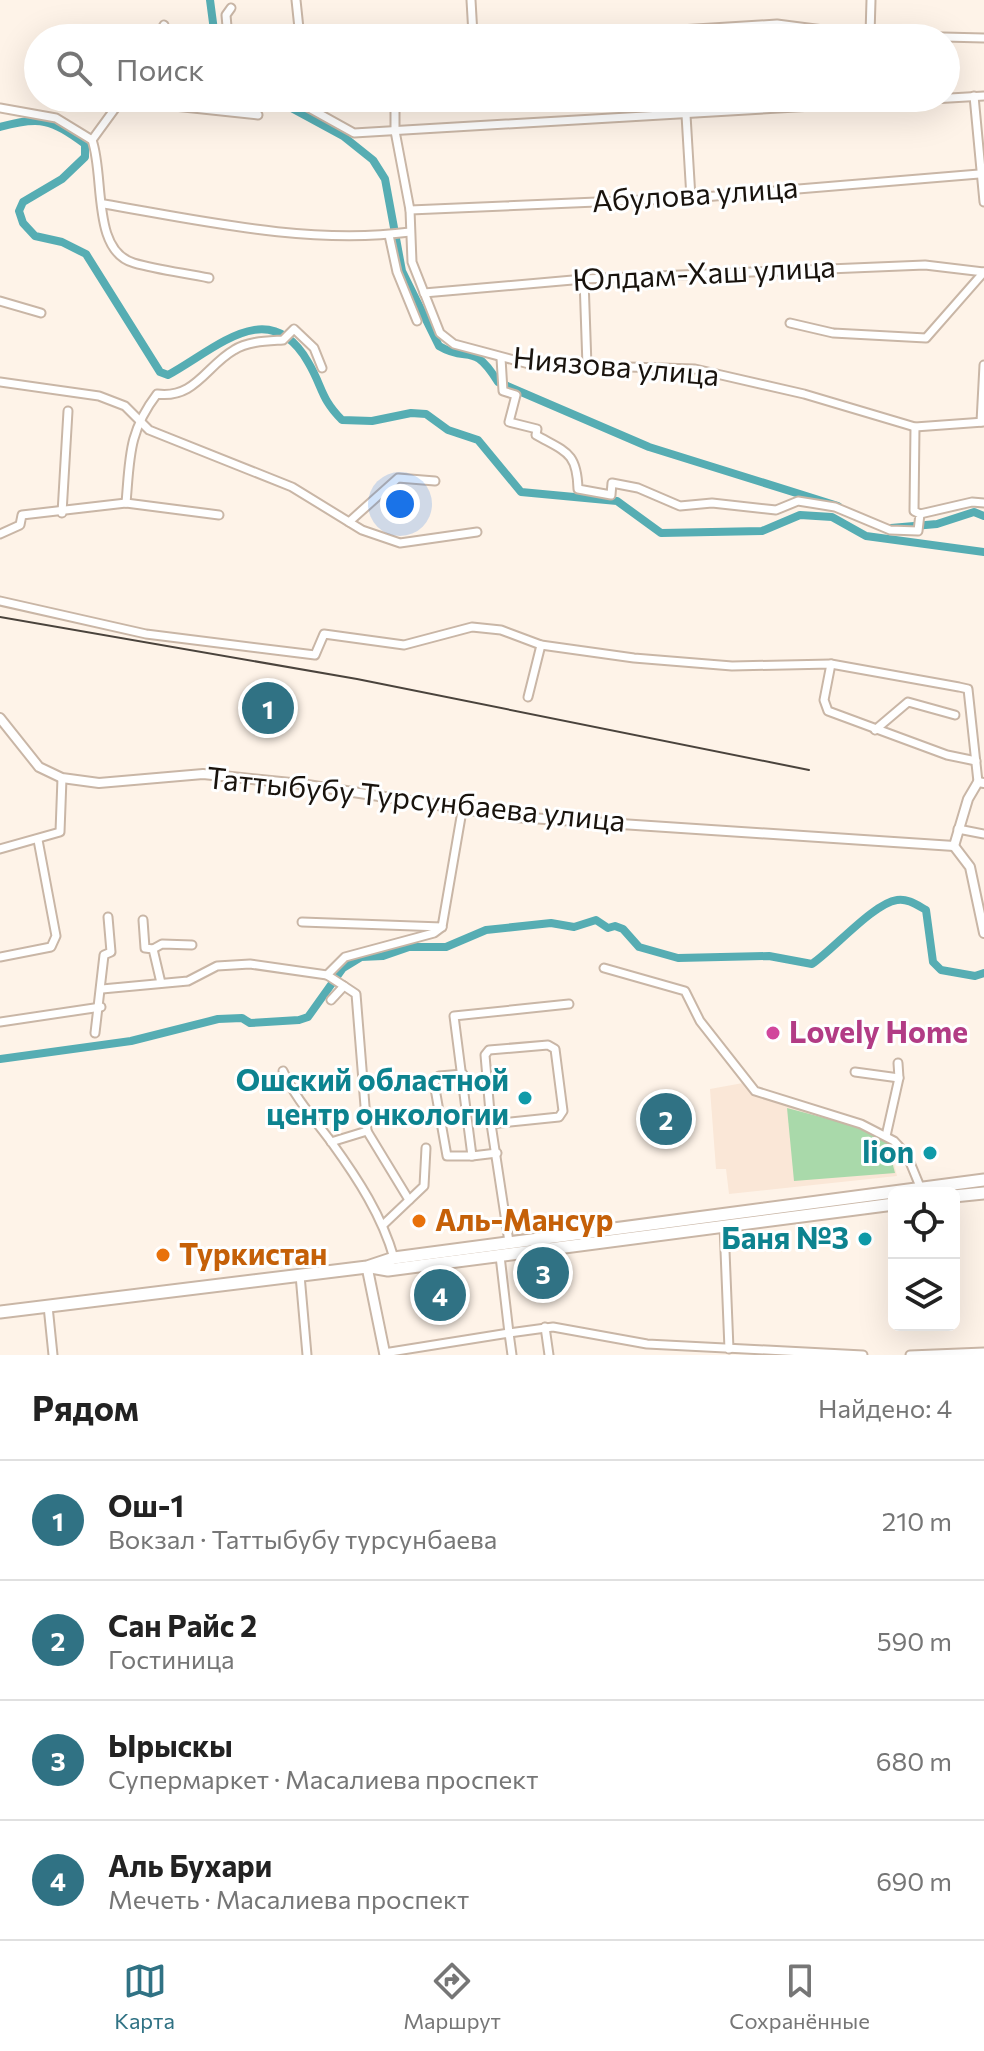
<!DOCTYPE html>
<html lang="ru">
<meta charset="utf-8">
<style>
body{margin:0;font-family:Commissioner,sans-serif;background:#f2f2f2;color:#222}
.controls{position:absolute;right:24px;bottom:24px;display:grid;overflow:hidden;border-radius:12px;box-shadow:0 8px 32px #0002}
.controls button{width:72px;height:72px;display:grid;place-items:center;padding:0;border:0;border-bottom:2px solid #e0e0e0;background:#fff;color:#222;font:40px sans-serif}
.you{position:absolute;left:400px;top:504px;width:28px;height:28px;margin:-20px;border:6px solid #fff;border-radius:50%;background:#1a73e8;box-shadow:0 0 0 12px #1a73e833}
.badge{display:grid;place-items:center;width:52px;height:52px;border-radius:50%;background:#307284;color:#fff;font-size:26px;font-weight:700}
.pin{position:absolute;translate:-50% -50%;border:4px solid #fff;box-shadow:0 2px 8px #0006}
.list{margin:0;padding:0;list-style:none}
h2{display:flex;justify-content:space-between;align-items:center;height:104px;margin:0;padding:0 32px;font-size:34px}
h2 small{font-size:26px;font-weight:400;color:#767676}
.list li{display:grid;grid-template-columns:52px 1fr auto;gap:24px;align-items:center;box-sizing:border-box;height:120px;padding:0 32px;border-top:2px solid #e0e0e0}
.list b{display:block;font-size:30px;white-space:nowrap}
.list p{margin:0;font-size:26px;white-space:nowrap;color:#767676}
.list em{font-size:26px;font-style:normal;color:#767676}
.icon{flex:none;width:44px;height:44px;fill:none;stroke:currentColor;stroke-width:2;stroke-linecap:round;stroke-linejoin:round}
.map{position:relative;flex:none;width:984px;height:1355px;overflow:hidden}
.search{position:absolute;background:#fff;box-shadow:0 8px 32px #0002;left:24px;right:24px;top:24px;height:88px;display:flex;align-items:center;gap:20px;box-sizing:border-box;padding:0 28px;border-radius:44px;color:#767676;font-size:30px}
.sheet{height:584px;background:#fff}
nav{display:flex;justify-content:space-around;align-items:center;box-sizing:border-box;height:112px;border-top:2px solid #e0e0e0;background:#fff;font-size:22px;color:#767676}
nav a{display:grid;justify-items:center;gap:4px}
nav .on{color:#307284}
.map>svg:first-child{display:block}
</style>
<div class="map">
<svg width="984" height="1355" viewBox="0 0 984 1355">
<rect width="100%" height="100%" fill="#fef3e8"/>
<!-- education -->
<path fill="#fae7d7" d="M743 1083 753 1092 874 1133 889 1143 897 1176 729 1194 726 1169H716L710 1089Z"/>
<!-- green -->
<path fill="#a9d9aa" d="M787 1108 863 1128 887 1142 895 1173 794 1181Z"/>
<g fill="none" stroke-linecap="round" stroke-linejoin="round">
<!-- canal -->
<g stroke="#56adb3" stroke-width="8">
<path d="M210 0 215 38"/>
<path d="M273 98 343 136 373 160 385 179 402 271 439 346C469 364 472 340 498 382L649 447 838 506"/>
<path d="M0 127C40 116 51 119 85 144V157L62 179 23 202 19 211 23 223 35 236 62 242 86 254 160 372 168 375C216 349 269 294 308 362 323 387 320 398 342 420L372 421 411 413 426 414 448 430 478 440 521 492 617 501 661 533 762 531 800 515 832 517 866 536 984 552"/>
<path d="M891 528 937 524 974 512 984 516"/>
<path d="M0 1059 131 1041 218 1019 242 1018 250 1023 299 1020 308 1017 343 968 361 957 383 956 409 947H446L486 930 551 923 574 927 596 920 608 928 615 926 623 929 639 947 678 958 769 956 812 964C834 949 874 903 897 900 907 898 917 905 926 910L933 962 941 970 975 976 984 973"/>
</g>
<!-- minor casing -->
<g stroke="#c9b6a6" stroke-width="11">
<g id="minor">
<path d="M296 0 300 38"/>
<path d="M471 0 473 35"/>
<path d="M870 35 871 0"/>
<path d="M157 38 164 25"/>
<path d="M228 38 226 15 231 8"/>
<path d="M550 38 777 24 862 35 984 38"/>
<path d="M974 96 984 202"/>
<path d="M291 98 354 133 984 96"/>
<path d="M395 98V131L410 210 412 262 440 333 454 344 529 364 695 369 804 394 915 427 984 422"/>
<path d="M0 108 56 118 92 140C105 176 91 251 134 263 158 270 185 273 209 278"/>
<path d="M686 115 691 198"/>
<path d="M92 140 119 103 127 101 258 115"/>
<path d="M104 204C203 221 309 245 410 232"/>
<path d="M410 210 691 198 979 174"/>
<path d="M389 235 397 272 417 321"/>
<path d="M584 279 587 366"/>
<path d="M424 293 584 279 925 265 984 272"/>
<path d="M0 301 41 313"/>
<path d="M790 323 833 333 926 338 984 272"/>
<path d="M501 358 503 391 516 395 509 422 537 429 536 435C566 452 577 452 578 489L611 495 612 483 638 488 680 506 712 503 776 510 798 501 835 507 890 530 918 531 920 514 914 511 915 427"/>
<path d="M0 382 99 396 125 406 149 430 292 487 362 530 400 543 477 532"/>
<path d="M981 422 984 365"/>
<path d="M126 503C130 458 128 432 157 394 195 399 206 366 234 350 248 341 268 341 283 340L294 329 314 348 322 368"/>
<path d="M62 513 68 411"/>
<path d="M920 514 972 502 984 503"/>
<path d="M349 522 398 478 435 481"/>
<path d="M0 534 20 525 22 515 126 503 219 515"/>
<path d="M0 601 146 634 315 655 324 634 404 645 472 627 501 630 541 645 634 658 732 666 831 664 959 687 968 689 978 782"/>
<path d="M831 664 824 700 828 711 947 755 976 761"/>
<path d="M528 697 541 645"/>
<path d="M875 730 908 702 955 715"/>
<path d="M958 829 984 834"/>
<path d="M0 849 60 832 62 778"/>
<path d="M143 920 145 948 153 949 161 983"/>
<path d="M302 922 442 927 462 811"/>
<path d="M153 949 162 944 192 945"/>
<path d="M0 957 51 947 56 936 38 840"/>
<path d="M604 968 685 991 700 1021 755 1091 861 1124 894 1141 907 1155 921 1189"/>
<path d="M327 975 345 957 434 933 442 927"/>
<path d="M102 989 188 981 217 966 250 964 327 975 344 986"/>
<path d="M0 1022 101 1007"/>
<path d="M95 1033 104 955 111 952 108 917"/>
<path d="M283 1071C295 1098 315 1120 332 1143 358 1179 382 1216 394 1258"/>
<path d="M855 1072 899 1078"/>
<path d="M463 1074 439 1076 434 1083 447 1156H472"/>
<path d="M491 1124 559 1117 563 1111 555 1049 548 1045 489 1050 485 1055 491 1124 509 1242"/>
<path d="M367 1131 409 1200"/>
<path d="M886 1136 899 1078 898 1063"/>
<path d="M331 1142 367 1131 356 994 344 986 331 1000"/>
<path d="M497 1153 472 1156 454 1016 569 1004"/>
<path d="M384 1224 424 1186 426 1148"/>
<path d="M724 1226 729 1349"/>
<path d="M500 1256 509 1333 553 1327 647 1344 863 1355"/>
<path d="M300 1275 307 1355"/>
<path d="M48 1306 53 1355"/>
<path d="M545 1327 549 1355"/>
<path d="M384 1353 509 1333 512 1355"/>
<path d="M910 1355 984 1352"/>
</g>
</g>
<!-- tertiary casing -->
<g stroke="#c9b6a6" stroke-width="12">
<g id="tertiary">
<path d="M0 718 39 767 62 778 99 783 203 774 301 784 515 817 954 846"/>
<path d="M954 846 970 867 984 933"/>
<path d="M954 846 968 799 978 782 984 783"/>
</g>
</g>
<!-- secondary casing -->
<g stroke="#c9b6a6" stroke-width="13">
<path id="secondary" d="M367 1267 385 1355"/>
</g>
<!-- primary casing -->
<g stroke="#c9b6a6" stroke-width="15">
<g id="primary">
<path d="M954 1196 984 1193"/>
<path d="M371 1267 388 1270 894 1204"/>
<path d="M0 1312 367 1267 394 1258 984 1180"/>
</g>
</g>
<!-- minor -->
<use href="#minor" stroke="#fff" stroke-width="7"/>
<!-- tertiary -->
<use href="#tertiary" stroke="#fff" stroke-width="8"/>
<!-- secondary -->
<use href="#secondary" stroke="#fff" stroke-width="9"/>
<!-- primary -->
<use href="#primary" stroke="#fff" stroke-width="11"/>
<!-- rail -->
<path stroke="#4a433c" stroke-width="2" d="M0 617 357 679 809 770"/>
</g>
<!-- markers -->
<circle fill="#d1479c" stroke="#fff" stroke-width="3" cx="773" cy="1033" r="8"/>
<g fill="#0f9aa8" stroke="#fff" stroke-width="3">
<circle cx="525" cy="1098" r="8"/>
<circle cx="930" cy="1153" r="8"/>
<circle cx="865" cy="1239" r="8"/>
</g>
<g fill="#e8710a" stroke="#fff" stroke-width="3">
<circle cx="419" cy="1221" r="8"/>
<circle cx="163" cy="1255" r="8"/>
</g>
<g text-anchor="middle" stroke-width="6" stroke-linejoin="round" paint-order="stroke">
<!-- street labels -->
<g font-size="30" fill="#19130d" stroke="#fff">
<text transform="translate(695 195) rotate(-4)" y="10">Абулова улица</text>
<text transform="translate(704 274) rotate(-3)" y="10">Юлдам-Хаш улица</text>
<text transform="translate(616 367) rotate(5)" y="10">Ниязова улица</text>
<text transform="translate(416 800) rotate(6)" y="10">Таттыбубу Турсунбаева улица</text>
</g>
<!-- hotel labels -->
<g font-size="30" font-weight="bold" fill="#b23c85" stroke="#fff" text-anchor="start">
<text x="789" y="1043">Lovely Home</text>
</g>
<!-- culture labels -->
<g font-size="30" font-weight="bold" fill="#0d838f" stroke="#fff" text-anchor="end">
<text x="509" y="1091">Ошский областной<tspan x="509" dy="34">центр онкологии</tspan></text>
<text x="914" y="1163">lion</text>
<text x="849" y="1249">Баня №3</text>
</g>
<!-- food labels -->
<g font-size="30" font-weight="bold" fill="#c56008" stroke="#fff" text-anchor="start">
<text x="435" y="1231">Аль-Мансур</text>
<text x="179" y="1265">Туркистан</text>
</g>
</g>
</svg>
<div class="controls">
<button><svg class="icon" aria-label="locate" viewBox="0 0 24 24"><circle cx="12" cy="12" r="6"/><path d="M12 2v4M12 18v4M2 12h4M18 12h4"/></svg></button>
<button><svg class="icon" aria-label="layers" viewBox="0 0 24 24"><path d="M12 4l9 5-9 5-9-5zM3 14l9 5 9-5"/></svg></button>
</div>
<div class="you"></div>
<div class="pin badge" style="left:268px;top:708px">1</div>
<div class="pin badge" style="left:666px;top:1119px">2</div>
<div class="pin badge" style="left:543px;top:1273px">3</div>
<div class="pin badge" style="left:440px;top:1295px">4</div>
<div class="search"><svg class="icon" aria-label="search" viewBox="0 0 24 24"><circle cx="10" cy="10" r="6"/><path d="M15 15l6 6"/></svg>Поиск</div>
</div>
<section class="sheet">
<h2>Рядом<small>Найдено: 4</small></h2>
<ul class="list">
<li><span class="badge">1</span><div><b>Ош-1</b><p>Вокзал · Таттыбубу турсунбаева</p></div><em>210 m</em></li>
<li><span class="badge">2</span><div><b>Сан Райс 2</b><p>Гостиница</p></div><em>590 m</em></li>
<li><span class="badge">3</span><div><b>Ырыскы</b><p>Супермаркет · Масалиева проспект</p></div><em>680 m</em></li>
<li><span class="badge">4</span><div><b>Аль Бухари</b><p>Мечеть · Масалиева проспект</p></div><em>690 m</em></li>
</ul>
</section>
<nav>
<a class="on"><svg class="icon" aria-label="map" viewBox="0 0 24 24"><path d="M3 6l6-2 6 2 6-2v14l-6 2-6-2-6 2zM9 4v14M15 6v14"/></svg>Карта</a>
<a><svg class="icon" aria-label="directions" viewBox="0 0 24 24"><path d="M12 3l9 9-9 9-9-9zM9 14v-3h6M13 9l2 2-2 2"/></svg>Маршрут</a>
<a><svg class="icon" aria-label="saved" viewBox="0 0 24 24"><path d="M7 4h10v16l-5-4-5 4z"/></svg>Сохранённые</a>
</nav>
